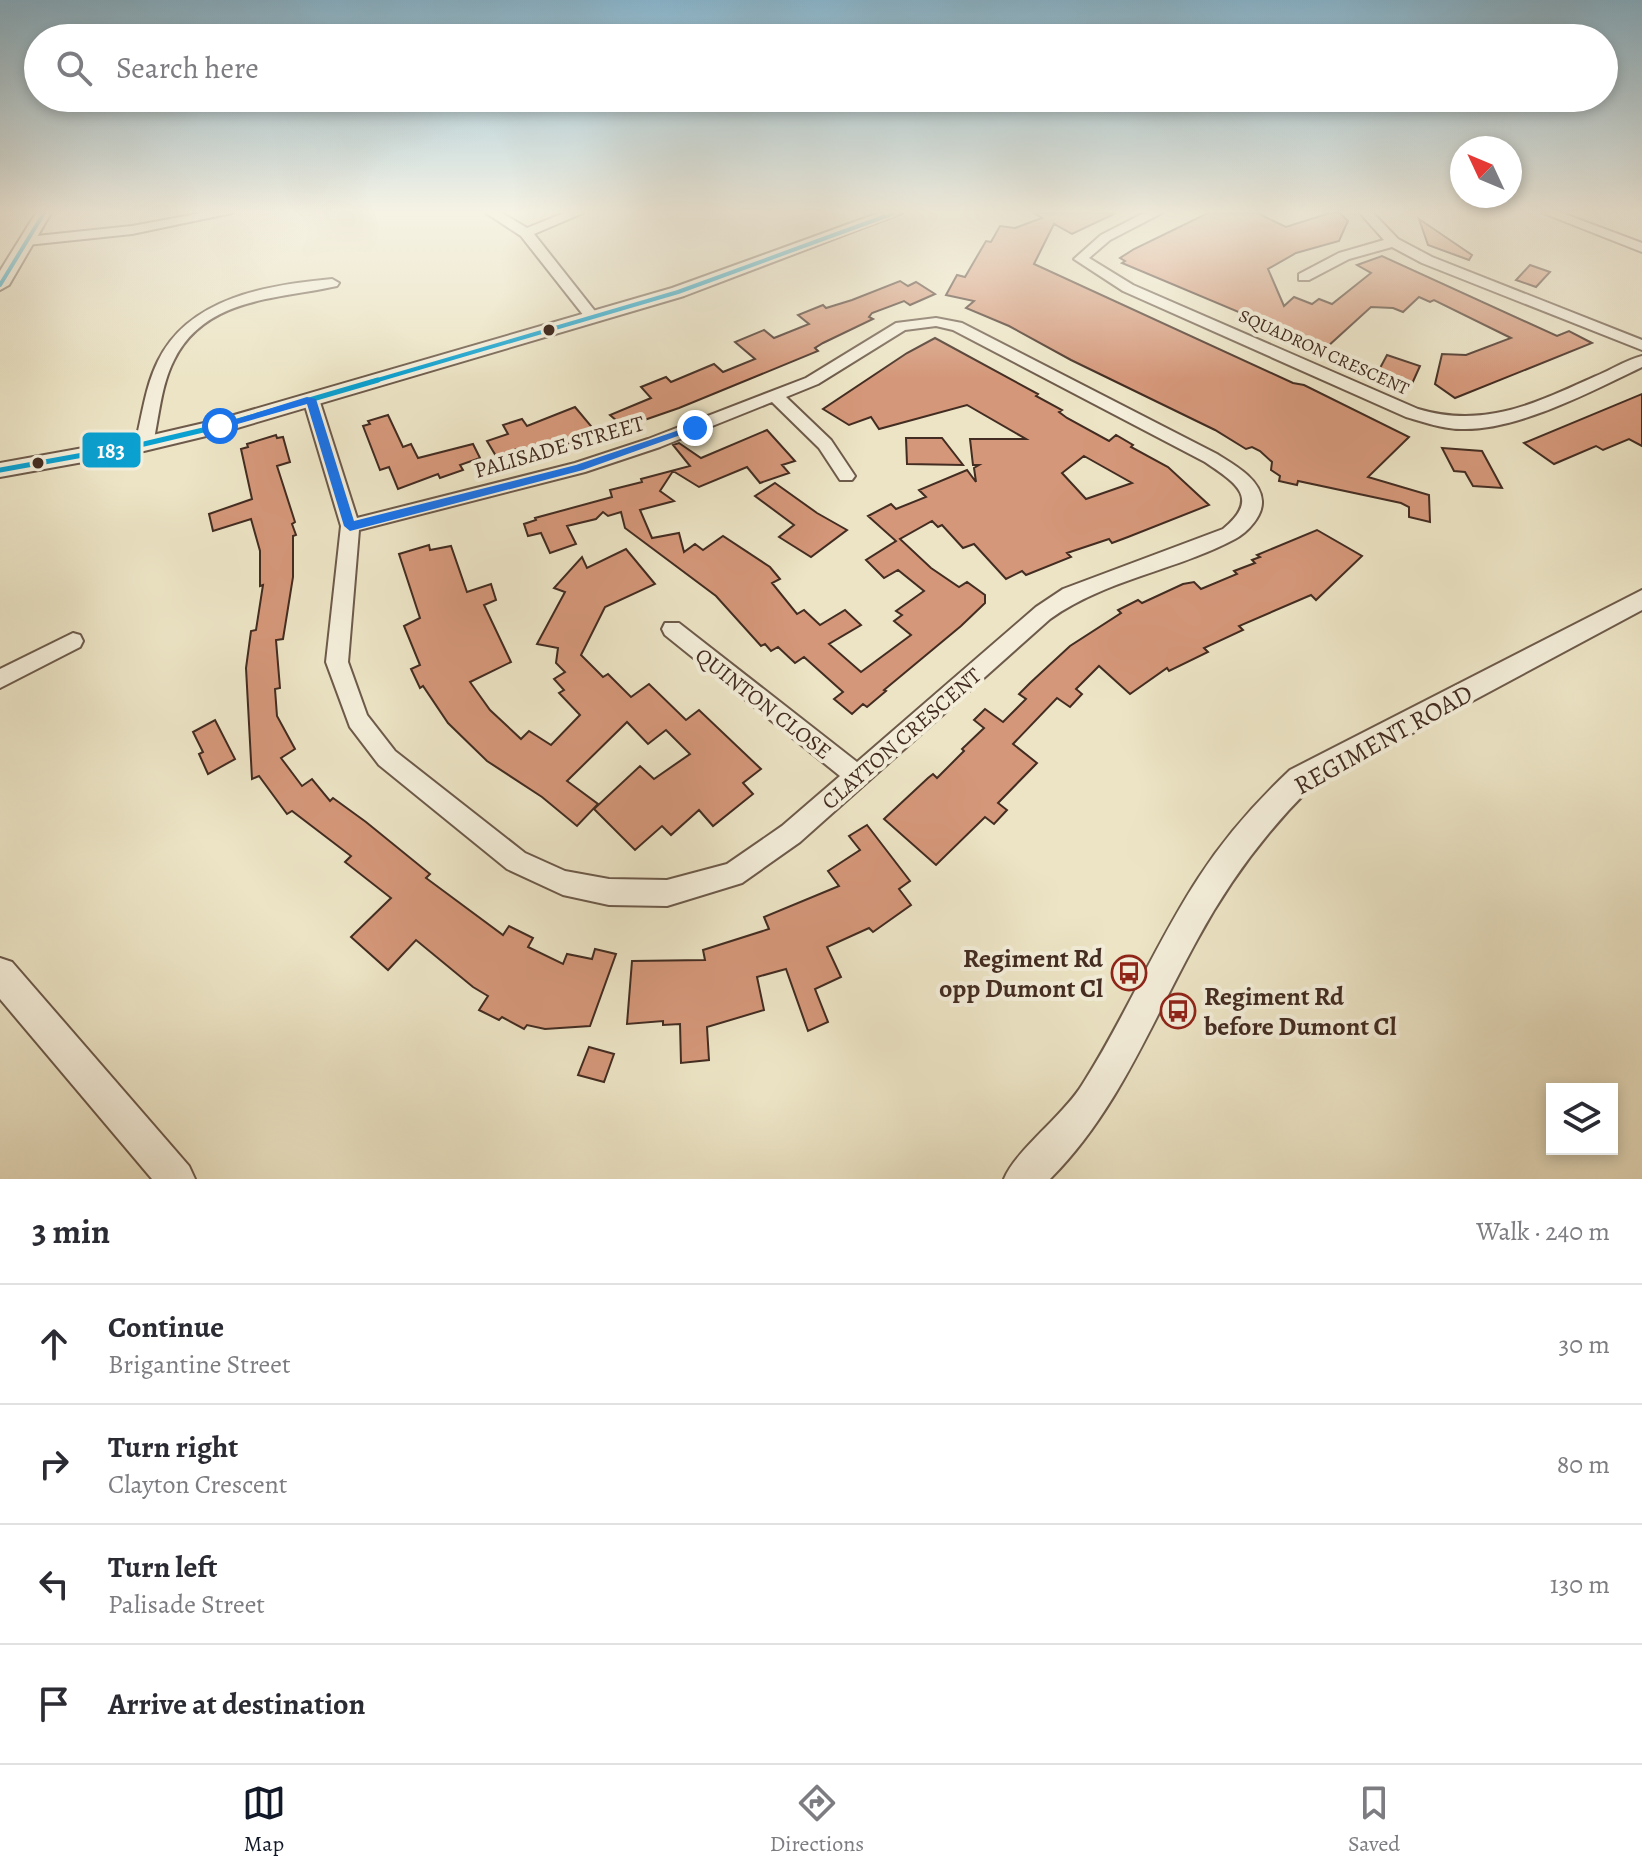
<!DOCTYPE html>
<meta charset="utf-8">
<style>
body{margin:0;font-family:Alegreya,serif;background:#f2f2f3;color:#2b2b33}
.controls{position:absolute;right:24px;bottom:24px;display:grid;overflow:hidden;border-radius:0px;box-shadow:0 4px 12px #0003}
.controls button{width:72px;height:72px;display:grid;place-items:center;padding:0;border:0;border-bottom:2px solid #e1e1e2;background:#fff;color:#2b2b33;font:40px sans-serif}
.compass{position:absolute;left:1450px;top:136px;width:72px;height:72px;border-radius:50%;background:#fff;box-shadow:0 4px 12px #0003;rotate:314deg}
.stop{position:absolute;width:24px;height:24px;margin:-18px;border:6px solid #1a73e8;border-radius:50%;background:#fff}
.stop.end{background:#1a73e8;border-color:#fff;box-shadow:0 2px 8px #0008}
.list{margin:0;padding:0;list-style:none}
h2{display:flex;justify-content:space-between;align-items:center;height:104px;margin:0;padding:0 32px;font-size:34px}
h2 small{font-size:26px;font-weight:400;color:#7c7c81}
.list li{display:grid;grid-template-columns:52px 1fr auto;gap:24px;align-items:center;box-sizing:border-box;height:120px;padding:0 32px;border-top:2px solid #e1e1e2}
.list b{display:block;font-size:30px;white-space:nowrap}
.list p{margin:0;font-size:26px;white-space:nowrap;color:#7c7c81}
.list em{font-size:26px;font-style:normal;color:#7c7c81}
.icon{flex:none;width:44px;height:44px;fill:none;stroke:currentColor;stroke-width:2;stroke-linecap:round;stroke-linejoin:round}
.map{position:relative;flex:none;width:1642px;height:1179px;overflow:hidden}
.search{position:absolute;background:#fff;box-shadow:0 4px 12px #0003;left:24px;right:24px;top:24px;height:88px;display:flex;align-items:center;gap:20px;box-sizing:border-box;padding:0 28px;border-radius:44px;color:#7c7c81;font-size:30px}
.sheet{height:584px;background:#fff}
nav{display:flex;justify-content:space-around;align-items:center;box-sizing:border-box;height:112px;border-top:2px solid #e1e1e2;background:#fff;font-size:22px;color:#7c7c81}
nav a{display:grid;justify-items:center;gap:4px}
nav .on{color:#111827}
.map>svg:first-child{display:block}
</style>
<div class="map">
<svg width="1642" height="1179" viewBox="0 0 1642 1179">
<rect width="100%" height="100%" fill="#ece4c5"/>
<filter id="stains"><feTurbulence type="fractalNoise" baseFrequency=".0025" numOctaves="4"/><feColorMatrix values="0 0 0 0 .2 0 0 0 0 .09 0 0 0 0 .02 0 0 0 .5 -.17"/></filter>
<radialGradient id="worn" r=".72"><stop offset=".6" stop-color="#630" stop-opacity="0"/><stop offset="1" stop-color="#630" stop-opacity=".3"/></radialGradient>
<!-- building -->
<g fill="#d49779" stroke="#432c21" stroke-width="2" fill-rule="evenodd">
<path d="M1034 213H1116L1072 234 1054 224 1034 264 1293 383 1304 385 1409 437 1368 477 1429 495 1430 522 1409 517V507L1401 503 1298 481 1297 485 1279 481 1280 476 1271 470 1272 462 1260 451 1252 447 1246 449 1215 430 1071 360 1009 326 966 308 974 301 946 295 957 275 965 277 986 241 991 242 1000 226 1015 228 1042 218Z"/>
<path d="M1208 213H1257L1286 227 1330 213H1340L1348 221 1339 241 1296 253 1268 269 1284 306 1294 297 1312 304 1319 299 1332 304 1371 273 1357 265 1382 256 1557 336 1569 331 1592 343 1455 398 1435 384 1442 354 1466 355 1511 338 1434 300 1430 302 1419 297 1403 312 1393 308 1371 307 1327 347 1319 344 1313 349 1263 325 1265 323 1122 263 1125 261 1120 258 1134 249Z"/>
<path d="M1419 219 1472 255 1469 260 1428 245Z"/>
<path d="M1530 265 1550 272 1536 287 1516 280Z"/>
<path d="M900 281 908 286 916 282 935 294 910 305 904 301 872 313 869 317 873 319 823 343 815 348 818 351 679 408 624 427 610 415 651 398 641 387 666 377 671 382 714 364 723 372 755 359 735 342 764 330 774 338 809 324 798 315 823 305 826 308 852 300Z"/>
<path d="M935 338 1038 394 1036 396 1062 410 1059 412 1067 418 1109 441 1116 435 1133 445 1131 447 1168 467 1209 505 1128 537 1112 543 1109 539 1067 553 1071 557 1026 575 1022 571 1006 579 974 544 963 548 942 525 938 527 932 521 900 539 931 568 959 587 967 582 985 595V603L961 626 884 690 886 691 867 707 863 704 852 714 834 699 843 692 804 657 795 663 778 647 771 651 765 644 761 646 716 596 625 528 621 512 608 516 603 512 596 519 567 526 576 544 550 553 541 533 528 536 524 524 536 520 535 518 612 497 610 490 642 482 641 479 690 466 673 445 679 443 701 458 767 430 795 461 782 465 789 473 760 483 747 467 699 487 673 471 660 491 674 501 640 510 652 538 679 533 684 552 695 544 703 550 723 536 770 567 780 579 772 583 797 614 804 610 820 625 845 610 861 625 829 644 861 672 911 635 894 621 902 615 896 611 924 591 898 570 884 578 866 560 896 541 868 516 891 504 896 509 926 497 919 490 967 470 976 482 974 468 979 465H973L970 439H1026L967 405 879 429 871 417 849 425 823 409 907 353ZM1084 456 1132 483 1086 499 1062 473Z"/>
<path d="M1387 355 1420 366 1411 386 1384 377 1379 370Z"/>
<path d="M1642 394V446L1629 439 1603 450 1596 446 1554 464 1524 443Z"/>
<path d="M575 407 596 432 557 448 555 446 522 457 517 449 496 456 487 441 508 434 503 425 522 419 527 426Z"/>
<path d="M388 415 403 447 411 444 418 458 473 444 480 458 460 465 463 470 440 478 438 474 398 489 389 467 380 470 363 426 370 424 368 421Z"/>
<path d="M276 435 277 438 283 437 290 462 277 466 295 522 292 524 296 535 293 536V577L283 639 276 640 280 688 275 689 277 716 295 749 281 758 302 786 312 779 330 801 333 798 366 822 430 874 426 878 503 935 509 926 533 938 528 947 563 964 567 954 592 959 595 949 616 954 590 1026 545 1029 527 1025 524 1029 502 1017 499 1020 479 1010 488 996 473 987 416 940 388 970 351 937 391 898 345 862 351 856 292 811 287 814 259 776 252 779 246 668 251 631 256 630 263 585 260 586V551L251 519 213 531 209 514 252 499 241 449 248 447 247 444Z"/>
<path d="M906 438H942L963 465 907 464Z"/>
<path d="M1442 448 1482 451 1502 488 1473 486 1465 472 1454 471Z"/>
<path d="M775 483 817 513 847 530 811 557 779 537 794 525 755 496Z"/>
<path d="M1317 530 1362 556 1316 600 1311 595 1239 626 1243 630 1204 648 1208 652 1169 671 1167 668 1130 694 1099 666 1076 689 1082 694 1070 707 1057 698 1013 744 1037 763 998 803 1007 810 994 824 985 817 936 865 884 819 928 778 933 774 937 778 964 751 962 749 984 728 974 720 985 709 1003 722 1026 699 1019 694 1030 683 1070 646 1121 613 1118 610 1138 600 1142 603 1183 584 1194 582 1201 589 1237 574 1234 571 1255 563 1252 560 1260 557 1257 555Z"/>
<path d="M429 545 430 550 451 546 467 592 491 584 496 600 484 605 511 662 470 682 490 710 521 739 529 731 551 745 580 715 559 693 564 690 554 679 565 672 556 663 558 648 537 644 565 592 554 588 582 557 587 568 626 549 655 584 605 607 581 655 603 677 608 674 631 697 649 684 686 720 699 710 761 769 743 783 753 794 713 826 699 810 671 835 662 826 635 850 594 809 640 766 654 779 690 754 666 730 648 744 627 722 567 781 598 804 577 826 542 797 487 761 448 723 423 686 420 688 411 669 420 665 404 626 420 618 399 554Z"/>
<path d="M215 720 235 759 208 774 199 754 203 752 193 732Z"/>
<path d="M867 825 910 881 899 889 911 905 873 932 869 928 827 947 841 977 815 989 828 1022 808 1031 786 969 757 977 764 1010 707 1027 709 1060 681 1063 680 1024 663 1025V1021L627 1024 632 961 705 960 703 950 769 929 764 917 839 886 828 871 860 850 849 836Z"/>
<path d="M589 1047 614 1054 604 1082 578 1075Z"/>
</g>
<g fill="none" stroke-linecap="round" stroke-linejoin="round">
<!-- minor casing -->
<g stroke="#6d5a4a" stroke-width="4">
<g id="minor">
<path d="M202 213H232L132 234 27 245 20 241 27 237 132 226Z"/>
<path d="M486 213H502L527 228 564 213H583L534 234 598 315V321H588L521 236Z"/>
<path d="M1144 213H1162L1110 240 1089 258 1133 285 1418 409C1485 429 1536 403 1596 376 1611 370 1626 360 1642 356V367C1592 391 1517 431 1461 429 1443 429 1424 422 1406 417L1123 291 1074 259 1101 235Z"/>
<path d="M1360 213H1373L1398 239 1432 257 1642 340V350L1422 263 1392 247 1349 259 1309 280H1299V274L1339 253 1384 240Z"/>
<path d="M1543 213H1562L1642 243V252Z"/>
<path d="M332 279 339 283 337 286C279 299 205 297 174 360 161 385 159 417 153 444L150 448H138L135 444C142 417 145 387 158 361 189 297 268 285 332 279Z"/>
<path d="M936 318 962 323 1217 454C1233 464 1261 479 1262 501 1263 516 1247 533 1235 539 1175 571 1106 579 1050 619L800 842 742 883 667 906 609 905 563 895 507 869 379 765 350 727 326 662 341 526 303 399 305 395H317L319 399 357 518 575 463 648 439 806 378 896 323ZM936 326 953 330 1205 462C1236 483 1261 498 1223 529L1063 589 1036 607 857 762 679 623H665L662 629 665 635 840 776 782 826 727 864 667 880 609 879 565 871 525 853 395 751 367 715 348 662 359 530 585 472 660 447 772 402 819 448 840 480H852L855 476 831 440 786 397 818 384 905 330Z"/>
<path d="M73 633 80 635 83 641 80 647 0 688V669Z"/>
</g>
</g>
<!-- tertiary casing -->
<g stroke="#6d5a4a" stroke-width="4">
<g id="tertiary">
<path d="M36 213H51L9 285 0 290V271Z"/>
<path d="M879 213H902L684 296 227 431 144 451 0 477V463L144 437 217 420 672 288Z"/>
<path d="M1642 590V610L1310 788C1264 834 1228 883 1197 940 1151 1023 1118 1111 1050 1179H1004C1016 1150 1062 1117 1082 1085 1125 1018 1155 944 1199 877 1225 837 1255 803 1290 770Z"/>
<path d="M0 958 12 962 189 1166 195 1179H152L0 999Z"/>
</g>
</g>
<!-- minor -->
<use href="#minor" fill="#f3edd9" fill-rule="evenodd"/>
<!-- tertiary -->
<use href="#tertiary" fill="#f3edd9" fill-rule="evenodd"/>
<!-- bus-1-far1 casing -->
<g stroke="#f3edd9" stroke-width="8">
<g id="bus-1-far1">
<path d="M0 285 44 213"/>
<path d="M371 382 678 292 894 213"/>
</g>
</g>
<!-- bus-1 casing -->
<g stroke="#f3edd9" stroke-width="10">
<path id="bus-1" d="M0 470 144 444 220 426 378 380"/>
</g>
<!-- bus-1-far1 -->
<use href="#bus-1-far1" stroke="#0aa0d0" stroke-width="4"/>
<!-- bus-1 -->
<use href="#bus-1" stroke="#0aa0d0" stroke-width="5"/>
</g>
<!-- sky -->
<linearGradient id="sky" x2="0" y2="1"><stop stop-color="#89b8d1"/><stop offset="0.56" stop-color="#f6f3e5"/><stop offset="1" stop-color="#f6f3e5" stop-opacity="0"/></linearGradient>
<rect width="1642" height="378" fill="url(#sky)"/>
<!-- route -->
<path fill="#1a73e8" d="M307 397 316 399 354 521 576 465 691 426 700 428 583 470 350 531 344 526 307 404 220 429 214 426Z"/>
<!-- icons -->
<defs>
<g id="bus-ring" transform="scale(1.8)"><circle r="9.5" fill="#f3edd9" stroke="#8f2418" stroke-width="1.5"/><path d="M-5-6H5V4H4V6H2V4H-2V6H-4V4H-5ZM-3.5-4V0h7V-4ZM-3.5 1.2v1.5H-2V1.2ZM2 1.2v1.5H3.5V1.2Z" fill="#8f2418"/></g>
</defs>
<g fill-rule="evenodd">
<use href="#bus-ring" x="1129" y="973"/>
<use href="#bus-ring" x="1178" y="1011"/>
</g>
<!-- markers -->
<g fill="#432c21" stroke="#f3edd9" stroke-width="3">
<circle cx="549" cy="330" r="7"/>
<circle cx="38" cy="463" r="7"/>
</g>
<g text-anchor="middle" stroke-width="8" stroke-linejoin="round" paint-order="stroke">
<!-- far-street labels -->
<g font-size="18" fill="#432c21" stroke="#f3edd9">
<text transform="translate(1324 352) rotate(24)" y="6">SQUADRON CRESCENT</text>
</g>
<!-- street labels -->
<g font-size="22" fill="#432c21" stroke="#f3edd9">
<text transform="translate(559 446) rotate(-16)" y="8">PALISADE STREET</text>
<text transform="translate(764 703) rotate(38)" y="8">QUINTON CLOSE</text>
<text transform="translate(901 738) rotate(-41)" y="8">CLAYTON CRESCENT</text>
</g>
<!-- near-street labels -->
<g font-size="26" fill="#432c21" stroke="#f3edd9">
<text transform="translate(1383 739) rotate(-29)" y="9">REGIMENT ROAD</text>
</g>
<!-- near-poi labels -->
<g font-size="26" font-weight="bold" fill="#432c21" stroke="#f3edd9" text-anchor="end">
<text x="1103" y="967">Regiment Rd<tspan x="1103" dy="30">opp Dumont Cl</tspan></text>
<text x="1204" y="1005" text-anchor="start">Regiment Rd<tspan x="1204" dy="30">before Dumont Cl</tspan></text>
</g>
</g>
<rect stroke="#f3edd9" stroke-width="3" x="81" y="431" width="61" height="38" rx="8" fill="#0aa0d0"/>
<g font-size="22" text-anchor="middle" font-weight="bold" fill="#fff">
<text x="111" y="458">183</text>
</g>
<rect width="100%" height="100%" filter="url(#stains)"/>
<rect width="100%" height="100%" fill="url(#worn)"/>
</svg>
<div class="controls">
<button><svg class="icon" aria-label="layers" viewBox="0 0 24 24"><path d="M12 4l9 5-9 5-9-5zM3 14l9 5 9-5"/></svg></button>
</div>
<svg class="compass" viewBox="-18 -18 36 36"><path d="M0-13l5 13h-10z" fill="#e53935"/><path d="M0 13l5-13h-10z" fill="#7c7c81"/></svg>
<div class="stop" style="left:220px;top:426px"></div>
<div class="stop end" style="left:695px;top:428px"></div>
<div class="search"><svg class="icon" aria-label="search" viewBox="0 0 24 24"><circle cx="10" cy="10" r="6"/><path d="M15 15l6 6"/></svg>Search here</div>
</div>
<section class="sheet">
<h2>3 min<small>Walk · 240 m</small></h2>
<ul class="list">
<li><svg class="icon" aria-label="ahead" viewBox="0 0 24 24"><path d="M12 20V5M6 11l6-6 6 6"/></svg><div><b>Continue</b><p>Brigantine Street</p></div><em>30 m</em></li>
<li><svg class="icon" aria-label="right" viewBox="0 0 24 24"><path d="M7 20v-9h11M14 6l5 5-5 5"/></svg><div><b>Turn right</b><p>Clayton Crescent</p></div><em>80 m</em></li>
<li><svg class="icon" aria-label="left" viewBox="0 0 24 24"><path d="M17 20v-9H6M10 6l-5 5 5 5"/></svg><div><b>Turn left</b><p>Palisade Street</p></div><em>130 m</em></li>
<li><svg class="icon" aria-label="arrive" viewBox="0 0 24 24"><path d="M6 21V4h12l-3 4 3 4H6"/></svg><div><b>Arrive at destination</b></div></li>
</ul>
</section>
<nav>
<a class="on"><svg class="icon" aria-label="map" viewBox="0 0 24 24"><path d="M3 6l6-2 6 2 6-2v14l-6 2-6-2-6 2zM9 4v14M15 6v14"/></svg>Map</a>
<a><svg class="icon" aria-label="directions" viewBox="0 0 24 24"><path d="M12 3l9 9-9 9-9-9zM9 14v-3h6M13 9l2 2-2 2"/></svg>Directions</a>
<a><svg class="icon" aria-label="saved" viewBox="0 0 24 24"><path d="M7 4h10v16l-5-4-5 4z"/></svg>Saved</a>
</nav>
